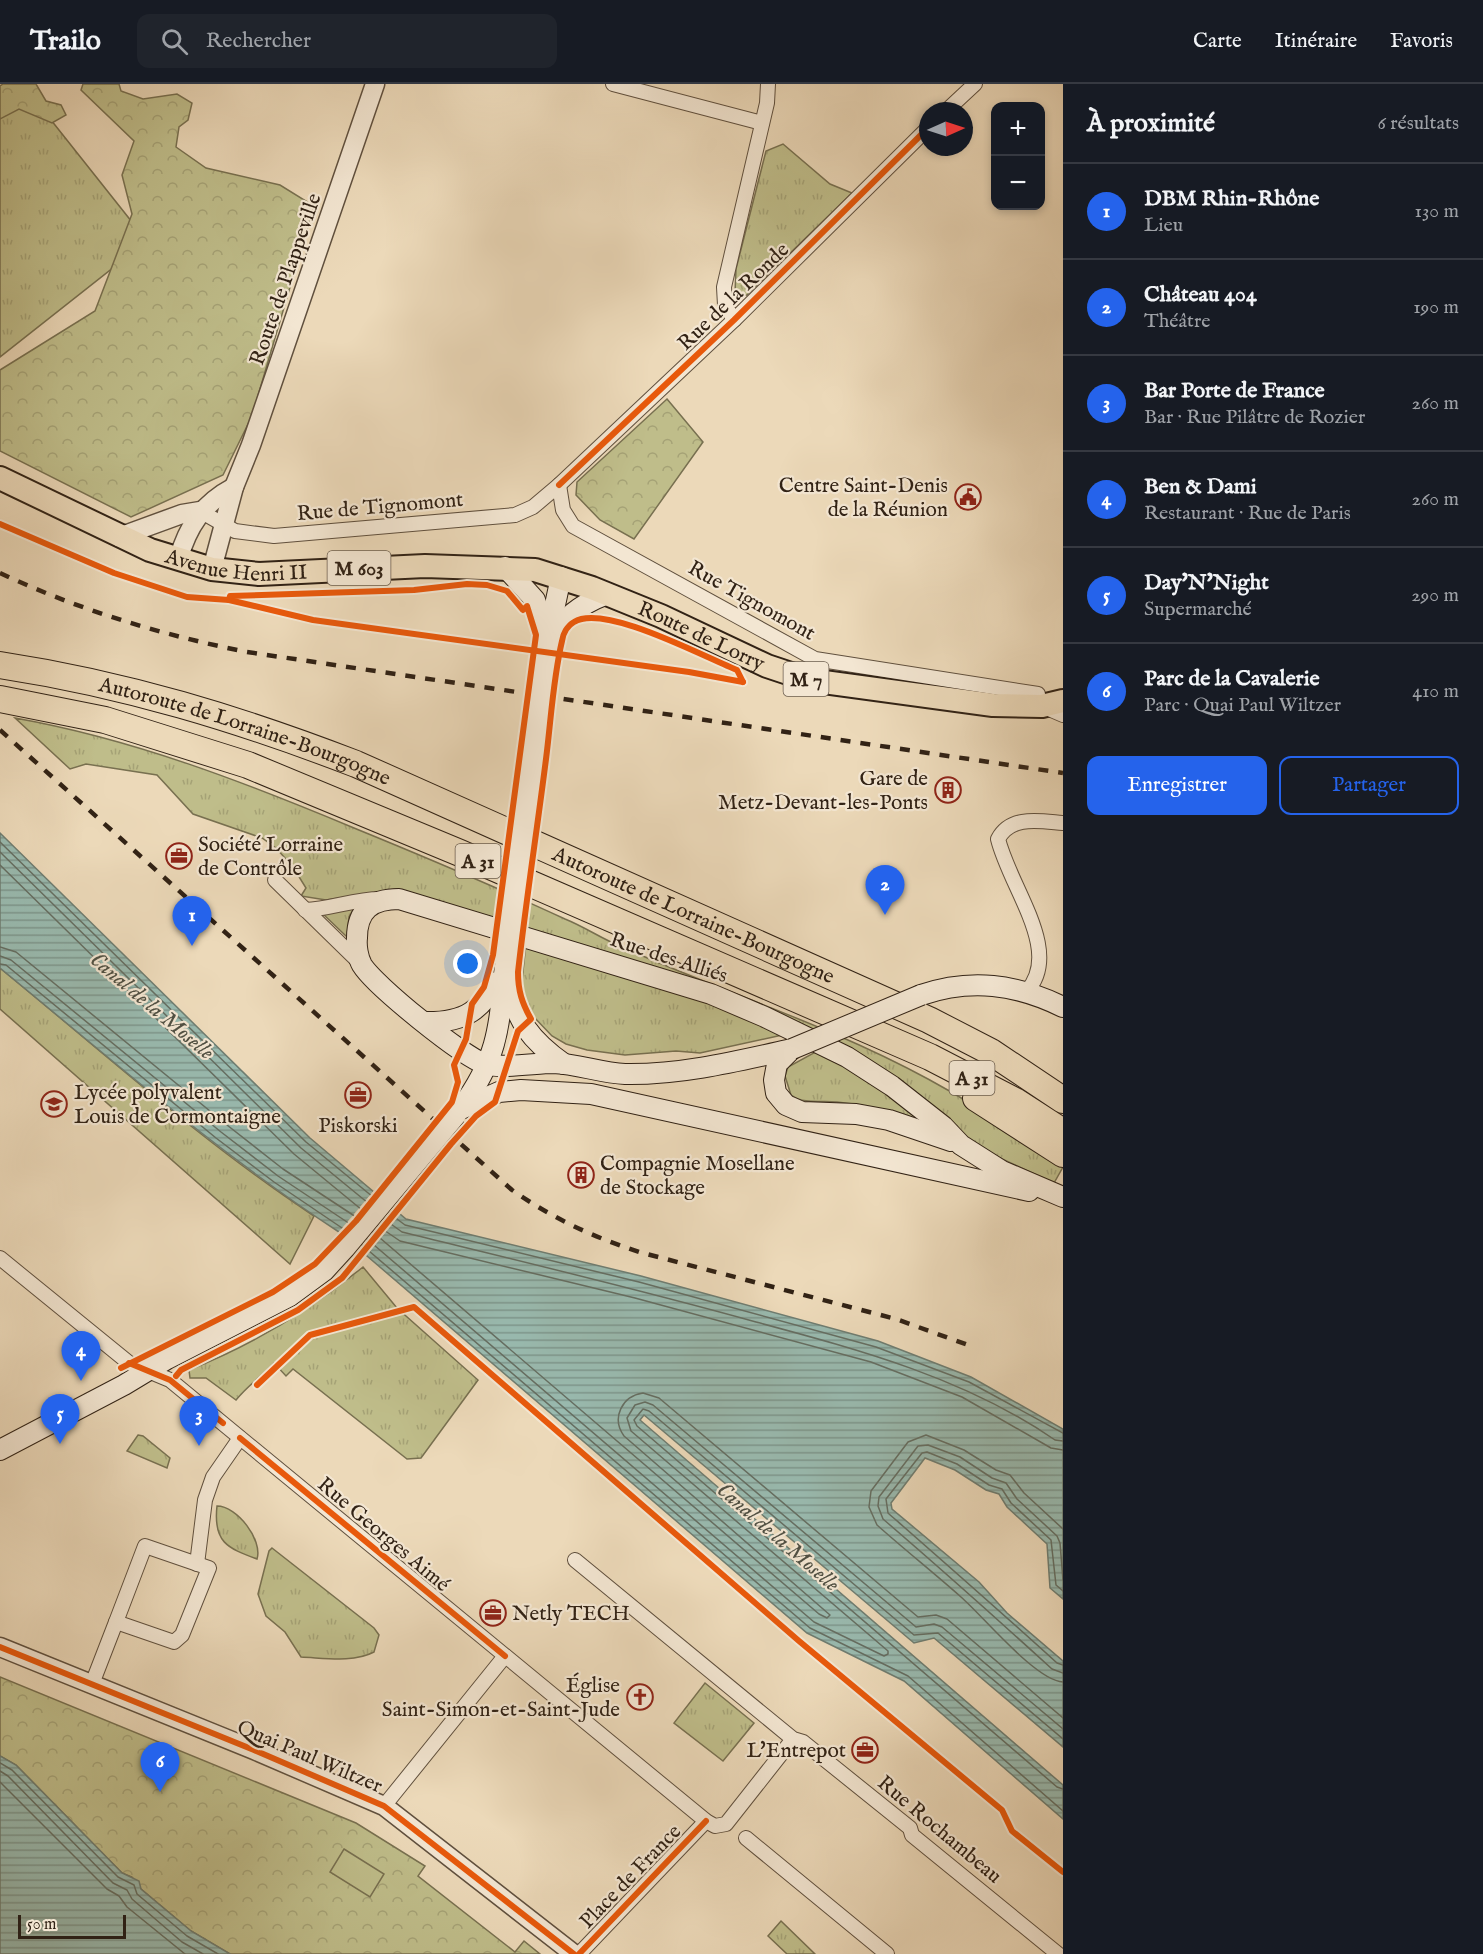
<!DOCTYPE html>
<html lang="fr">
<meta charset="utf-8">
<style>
body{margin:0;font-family:"IM FELL English",serif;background:#20242c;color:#f1f3f6}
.controls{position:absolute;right:18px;top:18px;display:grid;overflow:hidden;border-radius:12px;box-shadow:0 3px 9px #0003}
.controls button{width:54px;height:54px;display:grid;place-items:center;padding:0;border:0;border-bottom:2px solid #363941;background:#171b24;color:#f1f3f6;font:30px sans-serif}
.compass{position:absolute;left:919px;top:18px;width:54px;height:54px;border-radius:50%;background:#171b24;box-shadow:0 3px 9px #0003;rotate:87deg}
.scale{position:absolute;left:18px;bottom:15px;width:108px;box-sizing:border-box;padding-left:6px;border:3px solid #312215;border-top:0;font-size:16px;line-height:21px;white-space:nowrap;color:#312215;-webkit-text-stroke:4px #f3e6d2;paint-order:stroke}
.you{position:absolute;left:468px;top:880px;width:21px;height:21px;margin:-15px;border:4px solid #fff;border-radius:50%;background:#1a73e8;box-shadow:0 0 0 9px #1a73e833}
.badge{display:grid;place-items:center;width:39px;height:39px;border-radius:50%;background:#2563eb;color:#fff;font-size:20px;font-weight:700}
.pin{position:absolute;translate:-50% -50px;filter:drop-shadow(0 2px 3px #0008)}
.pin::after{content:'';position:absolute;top:32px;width:21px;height:18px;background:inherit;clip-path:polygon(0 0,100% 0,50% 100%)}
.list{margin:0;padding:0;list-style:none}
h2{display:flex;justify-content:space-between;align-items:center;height:78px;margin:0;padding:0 24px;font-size:26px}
h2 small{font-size:20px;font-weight:400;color:#9ea1a6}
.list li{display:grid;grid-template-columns:39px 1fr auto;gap:18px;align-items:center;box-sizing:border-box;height:96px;padding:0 24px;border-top:2px solid #363941}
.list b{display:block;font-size:22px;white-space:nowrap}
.list p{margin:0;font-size:20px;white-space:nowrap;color:#9ea1a6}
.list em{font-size:20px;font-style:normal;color:#9ea1a6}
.actions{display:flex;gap:12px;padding:18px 24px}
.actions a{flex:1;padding:14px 0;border:2px solid #2563eb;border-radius:12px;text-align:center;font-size:21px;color:#2563eb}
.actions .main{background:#2563eb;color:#fff}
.icon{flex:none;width:33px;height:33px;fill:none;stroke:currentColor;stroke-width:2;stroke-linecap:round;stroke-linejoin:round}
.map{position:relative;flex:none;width:1063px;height:1870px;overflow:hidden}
header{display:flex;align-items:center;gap:36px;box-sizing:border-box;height:84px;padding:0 30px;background:#171b24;border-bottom:2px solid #363941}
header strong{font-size:28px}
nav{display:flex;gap:33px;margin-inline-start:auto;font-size:21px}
.search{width:420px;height:54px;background:#20242c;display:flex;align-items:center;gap:15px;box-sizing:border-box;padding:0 21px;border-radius:12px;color:#9ea1a6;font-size:22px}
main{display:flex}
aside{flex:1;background:#171b24}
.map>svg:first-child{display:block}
</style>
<header>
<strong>Trailo</strong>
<div class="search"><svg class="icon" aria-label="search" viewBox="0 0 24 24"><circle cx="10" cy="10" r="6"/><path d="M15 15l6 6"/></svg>Rechercher</div>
<nav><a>Carte</a><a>Itinéraire</a><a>Favoris</a></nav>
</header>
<main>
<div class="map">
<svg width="1063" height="1870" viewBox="0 0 1063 1870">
<defs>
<pattern id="grass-tufts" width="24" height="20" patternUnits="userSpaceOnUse" patternTransform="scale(1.5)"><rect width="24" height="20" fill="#bfbd8a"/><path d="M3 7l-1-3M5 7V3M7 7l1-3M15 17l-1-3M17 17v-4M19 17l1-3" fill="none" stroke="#a5a276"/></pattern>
<pattern id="forest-crowns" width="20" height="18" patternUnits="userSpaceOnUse" patternTransform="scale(1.5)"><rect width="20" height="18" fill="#bfbd8a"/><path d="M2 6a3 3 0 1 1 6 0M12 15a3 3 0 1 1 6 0" fill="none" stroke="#a5a276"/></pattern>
<pattern id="water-rules" width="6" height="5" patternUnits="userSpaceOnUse" patternTransform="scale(1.5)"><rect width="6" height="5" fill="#99baaf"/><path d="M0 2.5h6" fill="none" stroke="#7d978d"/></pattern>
</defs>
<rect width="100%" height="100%" fill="#ecd9b9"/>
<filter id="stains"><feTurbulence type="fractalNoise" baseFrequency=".00333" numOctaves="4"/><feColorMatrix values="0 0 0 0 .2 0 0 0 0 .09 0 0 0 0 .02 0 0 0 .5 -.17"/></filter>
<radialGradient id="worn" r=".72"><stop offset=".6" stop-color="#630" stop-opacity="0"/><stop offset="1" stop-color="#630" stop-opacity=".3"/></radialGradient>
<!-- grass -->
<g fill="url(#grass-tufts)" stroke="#787050" stroke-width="1.5">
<path d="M28 7 147 157 0 273V29Z"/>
<path d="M783 60 830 100 852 109 747 211 738 212 735 209 736 185 766 67Z"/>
<path d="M15 634C133 655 244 698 354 744 425 773 496 803 565 835 585 843 602 855 622 863 723 908 831 942 928 995 976 1021 1020 1050 1063 1083L1054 1099 987 1068 877 986 531 848 397 805 326 816 301 812 306 804 293 783 276 764 262 754 193 730 157 691 86 680 70 685Z"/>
<path d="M355 822 349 833 347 853 323 830Z"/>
<path d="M526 859 711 918 787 950 700 969 676 967 625 971 587 966 566 960 552 952 532 931 521 906Z"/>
<path d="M0 884C103 968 203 1059 314 1132L290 1180 0 925Z"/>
<path d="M819 966 888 1011 932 1044C902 1029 871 1022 837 1018 819 1016 806 1021 791 1011L785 992 788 983Z"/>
<path d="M363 1183 397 1224 478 1296 421 1374 407 1375 293 1285 286 1292 274 1279C261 1293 248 1301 236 1316L206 1294H190L189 1286C251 1262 311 1225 363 1183Z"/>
<path d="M138 1351 143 1352 170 1374 167 1384 127 1367Z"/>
<path d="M217 1422C237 1422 263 1456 257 1475 227 1464 213 1458 217 1422Z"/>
<path d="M272 1464 374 1544 379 1551 374 1568C353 1579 325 1574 301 1573L285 1548 266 1532 258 1510 269 1467Z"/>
<path d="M705 1599 754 1639 723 1677 674 1639Z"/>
<path d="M781 1837 815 1870H787L768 1852Z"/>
</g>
<!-- forest -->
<g fill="url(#forest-crowns)" stroke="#787050" stroke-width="1.5">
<path d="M3 0H36L46 17 61 21 66 31 52 39 19 25 0 35V2Z"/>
<path d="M83 0H119L121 7 143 15 177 10 192 19 188 36 179 43 176 63 206 84 280 101 314 122 252 332 223 391 131 433 0 367V286L95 227 132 130 122 91 134 57 81 6Z"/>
<path d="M667 315 703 358 634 455 600 436 576 411 577 398Z"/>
<path d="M0 1593 356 1739 425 1782 418 1792 515 1868 524 1857 540 1870H230L191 1847 141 1805 132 1793 122 1789 16 1681 0 1672Z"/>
</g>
<!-- pitch -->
<path fill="#bfbd8a" stroke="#787050" stroke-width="1.5" d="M344 1765 384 1790 370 1813 330 1788Z"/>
<!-- water -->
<g fill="url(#water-rules)" stroke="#6f7d71" stroke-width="1.5">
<path d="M0 749 310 1054 406 1135 641 1192 878 1257 971 1293 1063 1345V1515L1050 1504 1047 1460 1007 1423 999 1410 986 1406 955 1386 925 1374 891 1419 892 1425 979 1498 1007 1529 1063 1577V1663L934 1554 914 1559 644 1331 640 1336 1063 1701V1735L904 1597 807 1549 339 1148C219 1070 111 975 0 884Z"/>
<path d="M0 1672 16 1681 122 1789 139 1797 141 1805 191 1847 230 1870H0Z"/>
</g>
<!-- pier -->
<path fill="#ecd9b9" d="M376 1104 401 1128 364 1174 337 1150Z"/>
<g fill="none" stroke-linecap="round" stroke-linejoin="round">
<!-- shore -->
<g stroke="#656e62" stroke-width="1.5">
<path d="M0 758 306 1058 373 1113"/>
<path d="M0 768 301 1064 368 1119"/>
<path d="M0 781 294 1070 362 1126"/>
<path d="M0 863 16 868 227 1041 283 1085 356 1133"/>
<path d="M0 872 11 876 221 1048 278 1092 350 1140"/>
<path d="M0 880 6 881 216 1054 274 1098 345 1146"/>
<path d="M389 1129 405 1141 639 1198 876 1263 969 1298 1063 1349"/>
<path d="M384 1135 402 1148C520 1177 638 1205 756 1238 860 1266 965 1294 1055 1356L1063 1357"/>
<path d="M378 1142 400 1157 635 1214 871 1278 962 1313 1051 1364 1063 1366"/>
<path d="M373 1148 819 1530 827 1534 830 1531 624 1352C611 1334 622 1312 643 1309L659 1314 918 1533 936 1531 947 1535 1063 1634"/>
<path d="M367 1155 814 1538 884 1572 888 1570V1567L631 1347 627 1334 635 1321 645 1318 653 1321 916 1543 934 1540 942 1543 1063 1645"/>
<path d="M362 1161 810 1544 908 1592 1063 1727"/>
<path d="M1063 1445 1024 1409 1010 1391 996 1386 964 1366 926 1351 908 1358 871 1407 869 1423 877 1441C905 1466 934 1489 961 1513 983 1532 1036 1597 1063 1598"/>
<path d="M1063 1496 1060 1459 1057 1452 1017 1415 1006 1399 992 1394 960 1373 928 1361 918 1362 879 1413 878 1422 883 1435C940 1484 996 1534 1052 1585L1063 1589"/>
<path d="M1063 1507 1056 1501 1051 1456 1011 1419 1002 1405 989 1401 957 1380 927 1368 922 1369 886 1415 888 1429C945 1479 1001 1528 1057 1579L1063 1581"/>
<path d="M1063 1655 938 1549 914 1551 649 1327 643 1325 634 1336 637 1342 1057 1703 1063 1705"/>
<path d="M0 1679 12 1686 118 1793 134 1801 137 1810 187 1852 218 1870"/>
<path d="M0 1687 8 1692 113 1799 127 1806 132 1815 182 1858 203 1870"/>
<path d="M0 1698 107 1805 119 1812 127 1823 185 1870"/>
</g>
<!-- minor casing -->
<g stroke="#60503e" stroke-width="16">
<g id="minor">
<path d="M613 0 762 39"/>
<path d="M946 27 975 0"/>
<path d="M734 236 725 221 724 203 767 19 768 0"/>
<path d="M559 401 563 426 573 442 815 575 1038 610"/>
<path d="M200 427 235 447 274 452 515 431 533 423 559 401 734 236 928 44"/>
<path d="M1042 622 1063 631"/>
<path d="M275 796 361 880"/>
<path d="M305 826C331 825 354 815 380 815"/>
<path d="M1027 907C1063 867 1010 804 998 755 1011 731 1039 737 1063 739"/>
<path d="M0 1174 129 1279 170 1296 706 1737 715 1742 726 1740 793 1655"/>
<path d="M145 1462 209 1484 182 1551 174 1558 116 1538Z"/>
<path d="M575 1476 793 1655 803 1658 910 1744 912 1751 1058 1870"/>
<path d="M197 1480 205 1416 213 1393 240 1354"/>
<path d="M92 1600 116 1538"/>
<path d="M384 1722 505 1572"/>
<path d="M746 1754 887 1870"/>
<path d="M579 1870 706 1737"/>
</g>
</g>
<!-- tertiary casing -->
<g stroke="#60503e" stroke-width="21">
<g id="tertiary">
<path d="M119 453 182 430 200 427"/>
<path d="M178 476C188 442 202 420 234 403"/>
<path d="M212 485 234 403 251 361 375 0"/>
<path d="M0 1563 254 1666 384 1722 574 1870"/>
</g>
</g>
<!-- secondary casing -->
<g stroke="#312215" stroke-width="22">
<g id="secondary">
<path d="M505 483 535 516 548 557"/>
<path d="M549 549 561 493"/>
<path d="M548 557C564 534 579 521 605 511"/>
<path d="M506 898C519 939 529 955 564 980"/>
<path d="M921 911C971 894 1016 900 1063 923"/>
<path d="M424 938C467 939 480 926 502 892"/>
<path d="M792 965C738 977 681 991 625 990 601 989 578 980 553 979 537 979 499 985 485 980 462 972 375 902 362 881 358 874 356 862 357 854 357 826 372 815 399 815L711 910 765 933 847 973 892 1002 943 1042 961 1061 1002 1087 1063 1113"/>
<path d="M792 965 777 980 774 996 776 1009 786 1021 802 1028 856 1030 889 1036 951 1057"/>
<path d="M461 1024C496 976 499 948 504 890"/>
<path d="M461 1025 499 1008 521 1006 591 1010 1029 1107"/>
<path d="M0 1366 124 1301 167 1275 290 1212 324 1187 345 1164 435 1056"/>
</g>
</g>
<!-- primary casing -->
<g stroke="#312215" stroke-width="26">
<g id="primary">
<path id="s1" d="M0 394 150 466 212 485 259 490 425 482 535 486 592 504 661 532 767 582 809 596 993 621 1042 622 1063 617"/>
</g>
</g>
<!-- motorway casing -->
<g stroke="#312215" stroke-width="28">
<g id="motorway">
<path id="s2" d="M0 581C125 600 239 635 356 680L929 936 991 968 1063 1016"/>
<path d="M0 615 105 636 248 681 460 769 930 973 1015 1017 1063 1048"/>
<path d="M976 1014 1063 1070"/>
</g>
</g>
<!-- minor -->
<use href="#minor" stroke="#f3e6d2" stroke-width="14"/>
<!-- tertiary -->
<use href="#tertiary" stroke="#f3e6d2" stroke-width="18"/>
<!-- secondary -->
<use href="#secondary" stroke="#f3e6d2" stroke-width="20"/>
<!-- primary -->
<use href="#primary" stroke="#ecd9b9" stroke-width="22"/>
<!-- motorway -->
<use href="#motorway" stroke="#ecd9b9" stroke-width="26"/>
<!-- rail -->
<g stroke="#312215" stroke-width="4.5" stroke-dasharray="10 10" stroke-linecap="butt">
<path d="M0 489C79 526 162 551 247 568L1063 689"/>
<path d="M0 646 512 1106C554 1135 591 1152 639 1168L896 1235 968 1261"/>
</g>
<!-- secondary-bridge casing -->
<g stroke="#312215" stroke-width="22" stroke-linecap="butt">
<g id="secondary-bridge">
<path d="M504 890 548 557"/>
<path d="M792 965 921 911"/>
<path d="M435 1056 456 1031"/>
</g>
</g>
<!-- secondary-bridge -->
<use href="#secondary-bridge" stroke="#f3e6d2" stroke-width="20"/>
<!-- cycleway casing -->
<g stroke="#f3e6d2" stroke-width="10">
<g id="cycleway">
<path d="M559 401 734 236 928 44"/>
<path d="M0 440 114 489 187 513 229 516 313 536 689 588 743 598"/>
<path d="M129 1279 170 1296 223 1339"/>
<path d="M121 1284 273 1208 315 1180 356 1137 452 1018 458 998 454 981 466 955 472 920 484 903 493 871 536 551 527 522 523 526 507 507 487 501 467 500 414 506 230 512 229 516"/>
<path d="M176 1292 181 1286 298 1226 342 1194 451 1060 476 1032 495 1018 518 947 531 935C522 919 518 907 518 888 526 817 537 746 546 675 551 636 553 595 562 557 563 550 567 542 574 538 604 519 704 573 737 586L743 598"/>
<path d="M257 1301 310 1251 414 1223 799 1557 1002 1726 1012 1747 1063 1788"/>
<path d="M240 1354 505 1572"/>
<path d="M0 1563 254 1666 384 1722 574 1870"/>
<path d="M579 1870 706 1737"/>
</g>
</g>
<!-- cycleway -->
<use href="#cycleway" stroke="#e8590c" stroke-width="6"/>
</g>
<!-- icons -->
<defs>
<g id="civic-ring" transform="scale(1.35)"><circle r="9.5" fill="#f3e6d2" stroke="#8f2418" stroke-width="1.5"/><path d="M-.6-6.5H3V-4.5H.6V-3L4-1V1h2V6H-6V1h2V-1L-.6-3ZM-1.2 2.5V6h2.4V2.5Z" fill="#8f2418"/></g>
<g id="building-ring" transform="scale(1.35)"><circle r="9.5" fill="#f3e6d2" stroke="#8f2418" stroke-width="1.5"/><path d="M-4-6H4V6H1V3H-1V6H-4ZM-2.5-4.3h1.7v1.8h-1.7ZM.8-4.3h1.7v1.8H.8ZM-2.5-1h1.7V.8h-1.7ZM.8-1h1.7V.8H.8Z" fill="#8f2418"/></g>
<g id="office-ring" transform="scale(1.35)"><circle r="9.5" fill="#f3e6d2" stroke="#8f2418" stroke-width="1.5"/><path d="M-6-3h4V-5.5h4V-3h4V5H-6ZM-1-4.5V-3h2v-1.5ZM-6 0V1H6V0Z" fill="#8f2418"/></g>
<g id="school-ring" transform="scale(1.35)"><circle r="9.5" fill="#f3e6d2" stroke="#8f2418" stroke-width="1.5"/><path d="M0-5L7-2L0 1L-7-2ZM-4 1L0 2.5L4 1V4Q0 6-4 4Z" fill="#8f2418"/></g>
<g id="church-ring" transform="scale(1.35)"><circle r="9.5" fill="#f3e6d2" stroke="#8f2418" stroke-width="1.5"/><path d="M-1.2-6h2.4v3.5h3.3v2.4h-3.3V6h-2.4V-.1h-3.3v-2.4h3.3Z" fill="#8f2418"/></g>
</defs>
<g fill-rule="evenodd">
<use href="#civic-ring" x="968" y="413"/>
<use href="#building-ring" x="948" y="706"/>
<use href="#office-ring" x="179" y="772"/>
<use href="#office-ring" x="358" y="1011"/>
<use href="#school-ring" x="54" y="1020"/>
<use href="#building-ring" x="581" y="1091"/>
<use href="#office-ring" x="493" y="1529"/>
<use href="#church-ring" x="640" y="1613"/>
<use href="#office-ring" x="865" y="1666"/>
</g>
<g text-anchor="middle" stroke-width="4.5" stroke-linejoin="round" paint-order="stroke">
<!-- shield labels -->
<g fill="#f3e6d2" stroke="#6b5d4e" stroke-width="1.5">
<rect x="327.5" y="467" width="63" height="34" rx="4.5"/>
<rect x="783.5" y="578" width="45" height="34" rx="4.5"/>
<rect x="455.5" y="760" width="45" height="34" rx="4.5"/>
<rect x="949.5" y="977" width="45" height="34" rx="4.5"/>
</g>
<g font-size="20" font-weight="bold" fill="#312215">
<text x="359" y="491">M 603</text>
<text x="806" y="602">M 7</text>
<text x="478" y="784">A 31</text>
<text x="972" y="1001">A 31</text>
</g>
<!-- street labels -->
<g font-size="21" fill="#312215" stroke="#f3e6d2">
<text transform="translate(285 195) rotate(-71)" y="7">Route de Plappeville</text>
<text transform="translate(733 212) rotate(-44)" y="7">Rue de la Ronde</text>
<text transform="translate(380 422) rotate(-5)" y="7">Rue de Tignomont</text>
<text dy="7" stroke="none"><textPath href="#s1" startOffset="255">Avenue Henri II</textPath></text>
<text transform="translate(752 516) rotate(29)" y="7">Rue Tignomont</text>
<text dy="7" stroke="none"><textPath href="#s1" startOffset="734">Route de Lorry</textPath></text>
<text dy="7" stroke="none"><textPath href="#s2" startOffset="254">Autoroute de Lorraine-Bourgogne</textPath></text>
<text dy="7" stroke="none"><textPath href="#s2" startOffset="740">Autoroute de Lorraine-Bourgogne</textPath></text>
<text transform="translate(669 873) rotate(18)" y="7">Rue des Alliés</text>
<text transform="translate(384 1450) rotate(40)" y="7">Rue Georges Aimé</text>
<text transform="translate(310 1672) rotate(23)" y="7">Quai Paul Wiltzer</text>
<text transform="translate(940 1745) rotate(40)" y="7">Rue Rochambeau</text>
<text transform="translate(630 1792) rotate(-46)" y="7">Place de France</text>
</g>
<!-- poi labels -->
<g font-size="21" fill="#312215" stroke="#f3e6d2" text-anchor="end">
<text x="948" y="408">Centre Saint-Denis<tspan x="948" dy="24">de la Réunion</tspan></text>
<text x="928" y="701">Gare de<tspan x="928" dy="24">Metz-Devant-les-Ponts</tspan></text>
<text x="198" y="767" text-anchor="start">Société Lorraine<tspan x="198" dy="24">de Contrôle</tspan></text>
<text x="74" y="1015" text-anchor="start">Lycée polyvalent<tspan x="74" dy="24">Louis de Cormontaigne</tspan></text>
<text x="358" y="1048" text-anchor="middle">Piskorski</text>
<text x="600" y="1086" text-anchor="start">Compagnie Mosellane<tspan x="600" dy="24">de Stockage</tspan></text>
<text x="512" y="1536" text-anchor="start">Netly TECH</text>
<text x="620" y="1608">Église<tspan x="620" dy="24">Saint-Simon-et-Saint-Jude</tspan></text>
<text x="846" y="1673">L'Entrepot</text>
</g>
<!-- water labels -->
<g font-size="22" font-style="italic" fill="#505043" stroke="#f3e6d2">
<text transform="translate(153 921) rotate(40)" y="8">Canal de la Moselle</text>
<text transform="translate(779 1452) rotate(41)" y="8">Canal de la Moselle</text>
</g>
</g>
<rect width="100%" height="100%" filter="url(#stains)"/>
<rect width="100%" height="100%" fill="url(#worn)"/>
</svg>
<div class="controls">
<button>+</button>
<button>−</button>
</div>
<svg class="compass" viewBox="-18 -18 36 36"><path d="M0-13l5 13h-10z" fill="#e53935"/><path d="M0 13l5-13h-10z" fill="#9ea1a6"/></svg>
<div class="scale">50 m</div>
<div class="you"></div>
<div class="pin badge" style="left:192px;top:862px">1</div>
<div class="pin badge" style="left:885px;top:831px">2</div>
<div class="pin badge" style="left:199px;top:1362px">3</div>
<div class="pin badge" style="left:81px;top:1297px">4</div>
<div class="pin badge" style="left:60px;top:1360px">5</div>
<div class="pin badge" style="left:160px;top:1708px">6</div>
</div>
<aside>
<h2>À proximité<small>6 résultats</small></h2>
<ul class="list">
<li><span class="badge">1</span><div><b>DBM Rhin-Rhône</b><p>Lieu</p></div><em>130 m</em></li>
<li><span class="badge">2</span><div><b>Château 404</b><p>Théâtre</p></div><em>190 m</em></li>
<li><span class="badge">3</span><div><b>Bar Porte de France</b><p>Bar · Rue Pilâtre de Rozier</p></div><em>260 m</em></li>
<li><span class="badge">4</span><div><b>Ben &amp; Dami</b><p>Restaurant · Rue de Paris</p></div><em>260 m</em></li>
<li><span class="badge">5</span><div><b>Day'N'Night</b><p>Supermarché</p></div><em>290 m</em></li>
<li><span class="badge">6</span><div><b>Parc de la Cavalerie</b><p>Parc · Quai Paul Wiltzer</p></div><em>410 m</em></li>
</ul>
<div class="actions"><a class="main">Enregistrer</a><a>Partager</a></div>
</aside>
</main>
